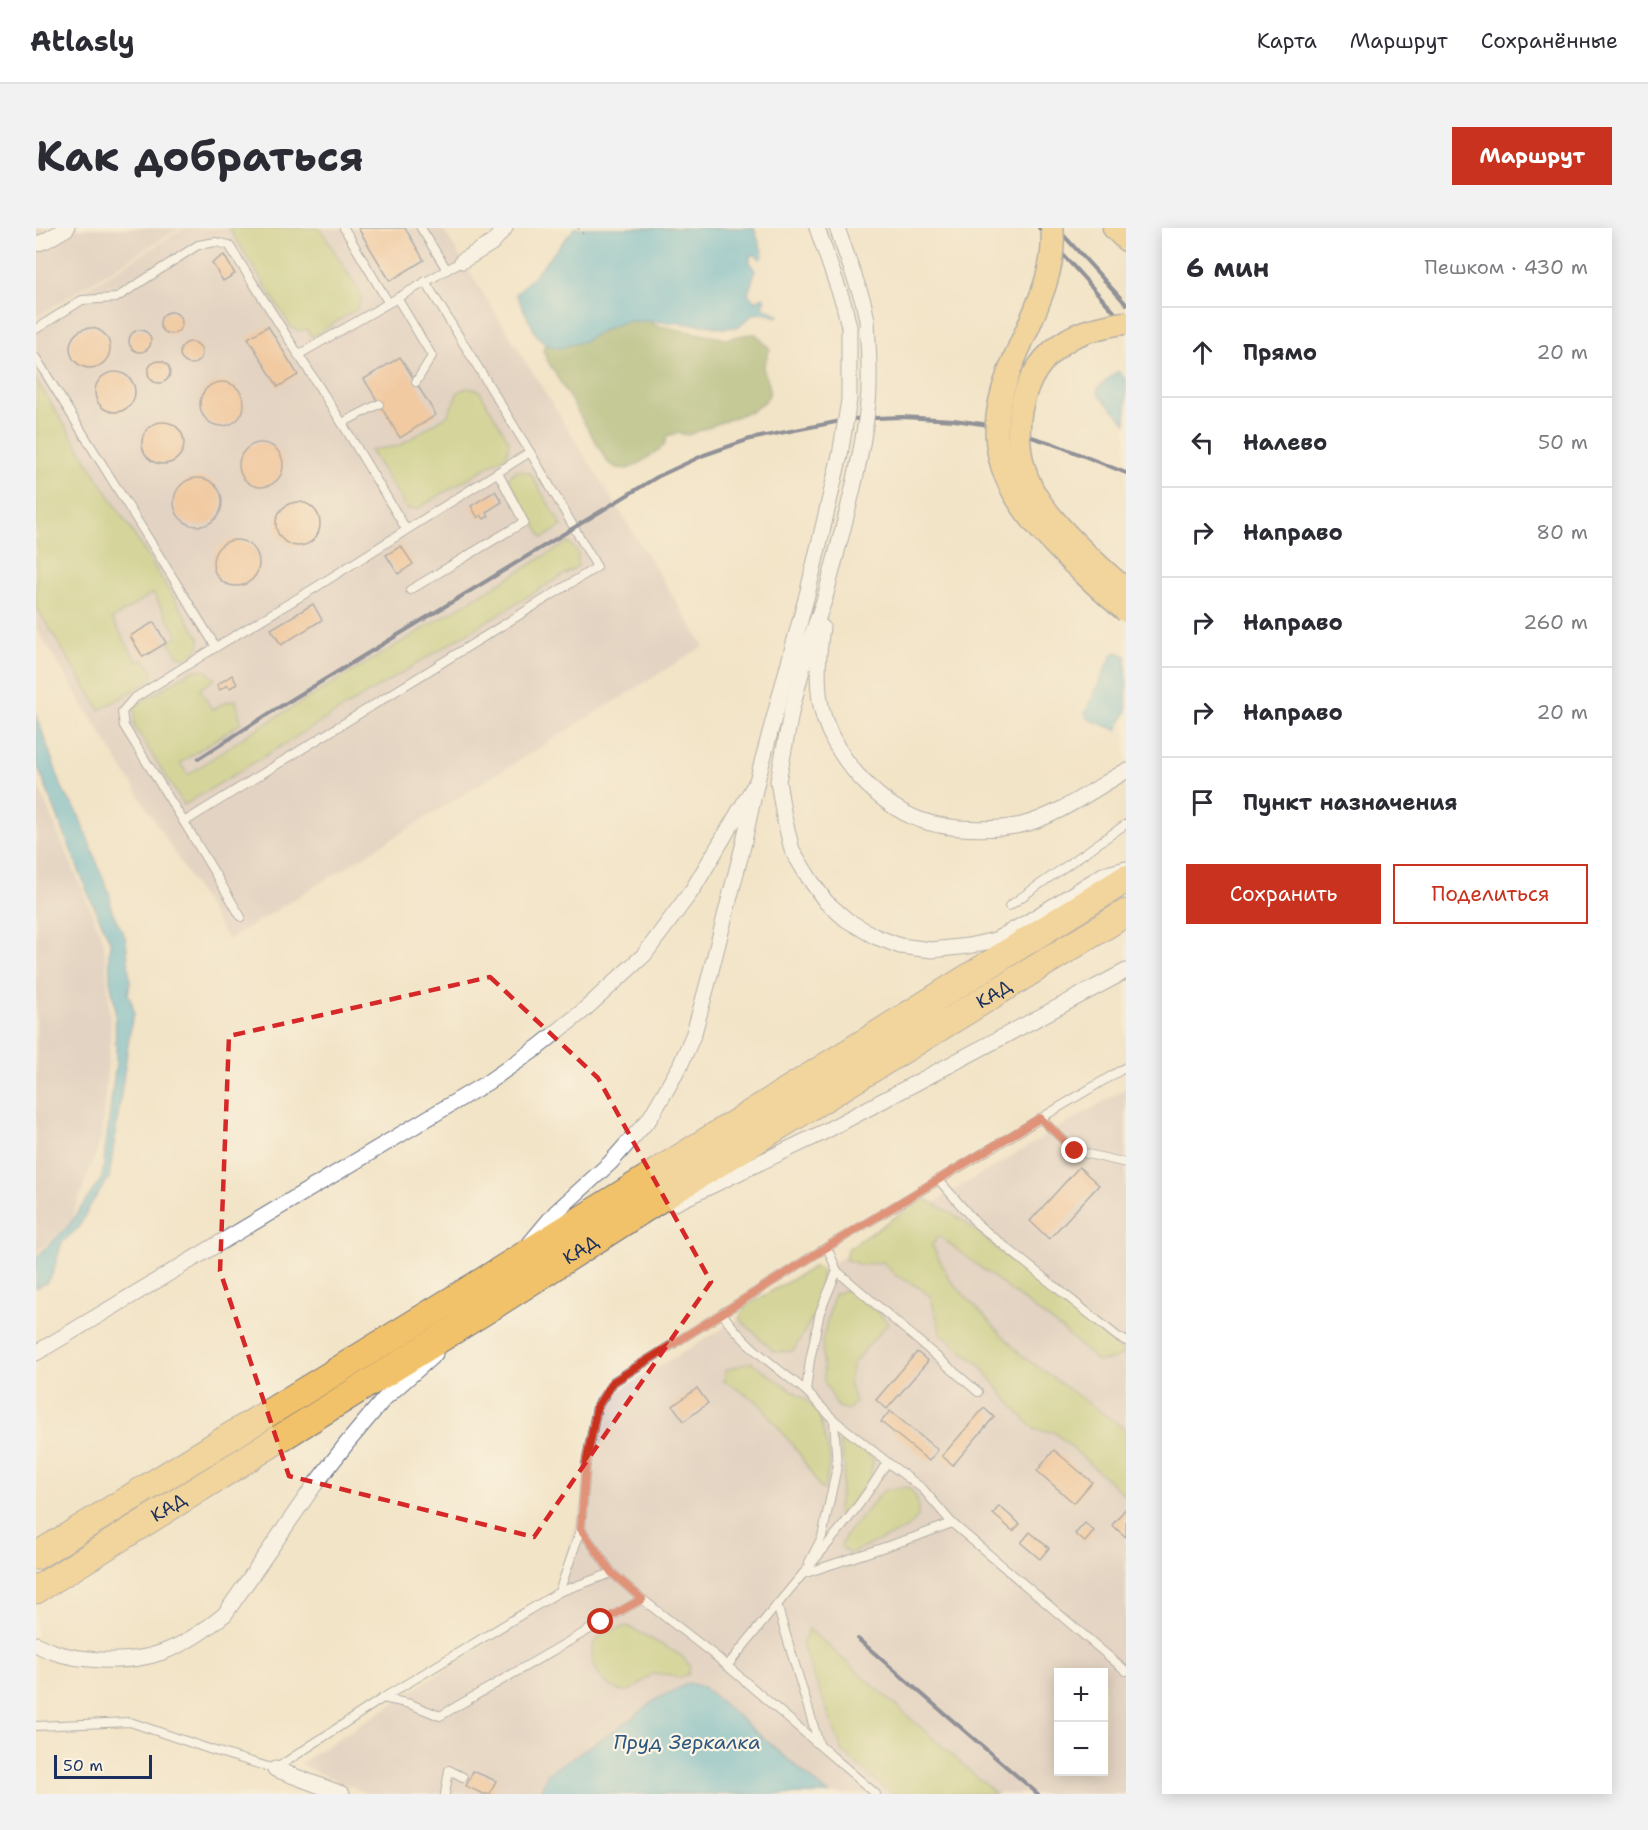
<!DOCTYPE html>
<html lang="ru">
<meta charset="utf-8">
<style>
body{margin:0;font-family:"Shantell Sans",sans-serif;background:#f2f2f3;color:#2b2b33}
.controls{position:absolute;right:18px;bottom:18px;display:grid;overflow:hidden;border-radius:0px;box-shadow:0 3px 15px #0003}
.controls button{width:54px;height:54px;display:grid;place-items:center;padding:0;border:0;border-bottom:2px solid #e1e1e2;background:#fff;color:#2b2b33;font:30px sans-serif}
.scale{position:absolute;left:18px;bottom:15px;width:98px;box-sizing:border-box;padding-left:6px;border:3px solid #1b2f5e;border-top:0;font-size:16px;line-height:21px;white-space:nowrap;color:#1b2f5e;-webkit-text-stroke:4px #fcf5e5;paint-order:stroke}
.stop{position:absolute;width:18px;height:18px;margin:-14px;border:4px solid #c8321e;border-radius:50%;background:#fff}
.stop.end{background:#c8321e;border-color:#fff;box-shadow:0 2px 6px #0008}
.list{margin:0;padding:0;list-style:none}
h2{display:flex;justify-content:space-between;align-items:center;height:78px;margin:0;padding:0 24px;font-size:26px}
h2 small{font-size:20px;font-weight:400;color:#7c7c81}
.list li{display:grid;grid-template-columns:39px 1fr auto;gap:18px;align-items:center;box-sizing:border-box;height:90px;padding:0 24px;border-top:2px solid #e1e1e2}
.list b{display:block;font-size:22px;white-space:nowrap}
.list em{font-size:20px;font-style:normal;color:#7c7c81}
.actions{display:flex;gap:12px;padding:18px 24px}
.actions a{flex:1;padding:14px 0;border:2px solid #c8321e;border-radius:0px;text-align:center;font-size:21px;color:#c8321e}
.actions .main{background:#c8321e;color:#fff}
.icon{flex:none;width:33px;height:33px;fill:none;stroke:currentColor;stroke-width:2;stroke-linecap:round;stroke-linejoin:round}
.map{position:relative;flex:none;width:1090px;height:1566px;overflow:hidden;border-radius:0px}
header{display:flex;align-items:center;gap:36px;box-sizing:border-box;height:84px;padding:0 30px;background:#fff;border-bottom:2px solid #e1e1e2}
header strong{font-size:28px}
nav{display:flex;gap:33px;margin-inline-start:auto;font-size:21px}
.intro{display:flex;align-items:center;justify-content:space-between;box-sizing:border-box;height:144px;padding:0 36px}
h1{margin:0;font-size:42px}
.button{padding:15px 27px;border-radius:0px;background:#c8321e;color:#fff;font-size:21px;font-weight:700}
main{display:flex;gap:36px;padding:0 36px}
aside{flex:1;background:#fff;border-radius:0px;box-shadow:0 3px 15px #0003}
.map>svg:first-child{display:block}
</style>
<header>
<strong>Atlasly</strong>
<nav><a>Карта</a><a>Маршрут</a><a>Сохранённые</a></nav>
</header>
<div class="intro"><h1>Как добраться</h1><a class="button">Маршрут</a></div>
<main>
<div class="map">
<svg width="1090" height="1566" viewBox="0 0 1090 1566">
<rect width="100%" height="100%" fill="#fcf5e5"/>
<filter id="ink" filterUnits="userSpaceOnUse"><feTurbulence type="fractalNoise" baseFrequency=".0167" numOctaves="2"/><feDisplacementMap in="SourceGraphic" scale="12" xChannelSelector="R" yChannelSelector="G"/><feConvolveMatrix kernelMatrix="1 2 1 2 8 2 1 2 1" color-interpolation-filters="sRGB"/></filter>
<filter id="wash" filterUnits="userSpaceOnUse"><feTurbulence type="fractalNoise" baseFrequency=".008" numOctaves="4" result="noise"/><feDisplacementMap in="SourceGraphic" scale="24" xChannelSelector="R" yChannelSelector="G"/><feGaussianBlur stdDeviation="1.35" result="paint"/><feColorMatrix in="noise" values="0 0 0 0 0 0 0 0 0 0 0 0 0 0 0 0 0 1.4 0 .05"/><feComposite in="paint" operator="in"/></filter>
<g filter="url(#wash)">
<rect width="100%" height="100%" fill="#f2e4c7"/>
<!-- industrial -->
<g fill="#d1bfbd" fill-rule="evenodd">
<path d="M0 0H144L0 89Z"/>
<path d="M148 0H406L668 418 192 712 0 400V92Z"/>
<path d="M0 553 68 713 75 800 65 911 35 993 0 1026Z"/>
<path d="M1090 860V1566H333L263 1536 519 1371 577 1166ZM1023 1444H1068V1544H1023Z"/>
</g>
<!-- green -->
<g fill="#b2c366" stroke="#667962" stroke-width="1.5">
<path d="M193 0H284L326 68 321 81 276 109 271 101 263 103 255 99Z"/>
<path d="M0 152 164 411 163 420 152 430 142 428 133 414 142 408 117 365 76 391 101 434 108 431 117 445 114 453 64 482 0 379Z"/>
<path d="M430 160 443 162 473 213 471 227 381 281H371L334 222 363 218 412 187 422 164Z"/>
<path d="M481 242 494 245 526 298 507 310 472 250Z"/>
<path d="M532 314 542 324V338L148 577 98 498 99 478 157 442H169L179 451 164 461 176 482 190 474 200 472 205 495 144 535 152 547 214 505Z"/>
<path d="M888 970 925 991 1089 1125 1077 1132 1061 1133 1029 1104 903 1008 896 1017 914 1052 985 1127 1090 1202V1268L1018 1204 999 1202 980 1182 943 1136 906 1107 894 1068 884 1060 859 1047 847 1034 824 1037 809 1031 811 1021Z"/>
<path d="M779 1038 786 1043 781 1082 757 1123 738 1124 703 1090 710 1078Z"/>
<path d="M811 1062 844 1086 852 1095 817 1135 813 1153 819 1175 812 1182 802 1179 788 1153 786 1113 798 1066Z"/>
<path d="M715 1134 769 1171 783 1187 794 1231 788 1262 785 1261 762 1224 722 1174 688 1153 690 1142Z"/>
<path d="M809 1211 824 1220 837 1231 834 1252 805 1286 801 1285 809 1239 803 1215Z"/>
<path d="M872 1259C882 1267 882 1277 882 1289L872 1300 813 1326 805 1319 809 1308 848 1262Z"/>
<path d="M592 1398 646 1428 654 1438 652 1447 642 1450 631 1446H616C608 1452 599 1463 589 1463 569 1464 548 1431 559 1414 566 1404 580 1401 592 1398Z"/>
<path d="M773 1401 960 1566H856L807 1524 766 1417Z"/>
</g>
<!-- forest -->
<path fill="#8da95b" stroke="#546c5c" stroke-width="1.5" d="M589 93H614L619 97 690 111C701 109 709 105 720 106L734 121 727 140C736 163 739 169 715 183L652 207 641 205 631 208 628 218 601 237 591 241 581 240 572 235 511 132 507 122 509 116 524 120Z"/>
<!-- water -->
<g fill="#52b5d0" stroke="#367297" stroke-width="1.5">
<path d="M539 0H718L727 27 724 31 718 26 714 28V35L719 43 712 66 719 74 727 69 729 72 726 76 729 80 743 87 742 89 726 85 717 86 703 99 687 100 669 97 614 93H590L569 101 548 113 524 120 509 116 500 106 480 66 498 48Z"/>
<path d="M1080 144H1083L1090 152V195L1062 166V160Z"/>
<path d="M1081 424 1090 428V484L1081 502 1052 491 1049 485 1076 427Z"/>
<path d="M0 486 25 557 29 566 41 583 74 668 75 681 89 709 91 720 94 755 92 766 96 775 98 786 95 796 73 950 55 976 42 1000 26 1014 17 1045 10 1055 0 1060V1030L33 997 66 950 80 834 79 777 74 752 73 725 74 713 52 665 0 534Z"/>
<path d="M653 1455 667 1459 793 1566H503L512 1545 584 1499 621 1471Z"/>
</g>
<g id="blocks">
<!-- building -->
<g fill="#f0ab76">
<path d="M322 0H369L388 32 354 53Z"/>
<path d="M188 27 199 46 187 53 176 35Z"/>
<circle cx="135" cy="95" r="11"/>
<path d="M232 98 262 147 242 159 212 110Z"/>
<circle cx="54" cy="120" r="20"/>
<circle cx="104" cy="113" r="11"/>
<circle cx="155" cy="125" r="11"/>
<path d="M364 129 400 187 364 210 328 151Z"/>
<circle cx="123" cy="144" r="11"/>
<circle cx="79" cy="164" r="20"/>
<circle cx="186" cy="176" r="22"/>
<circle cx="127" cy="215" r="21"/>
<circle cx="225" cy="237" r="22"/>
<circle cx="162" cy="274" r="24"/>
<path d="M459 263 466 274 450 284 453 288 448 291 445 287 442 290 435 278Z"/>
<circle cx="262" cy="296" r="22"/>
<circle cx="200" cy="335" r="23"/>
<path d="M365 318 377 336 362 346 350 327Z"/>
<path d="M277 376 286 392 245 417 235 401Z"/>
<path d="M118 394 130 415 107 429 94 408Z"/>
<path d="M196 447 201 456 194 460 191 457 184 462 181 457Z"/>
<path d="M1043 939 1063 957 1013 1011 994 993Z"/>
<path d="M881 1124 892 1133 851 1181 840 1172Z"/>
<path d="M661 1160 672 1175 648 1193 637 1178Z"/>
<path d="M948 1180 958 1189 917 1237 906 1228Z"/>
<path d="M854 1183 902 1222 893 1233 845 1194Z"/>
<path d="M1018 1222 1056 1254 1038 1275 1001 1243Z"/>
<path d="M963 1278 984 1296 977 1303 957 1286Z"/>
<path d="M1090 1280V1309L1076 1297Z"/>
<path d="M1049 1295 1058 1303 1049 1314 1039 1306Z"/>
<path d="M994 1304 1013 1320 1004 1331 985 1315Z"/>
<path d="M437 1543 460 1553 454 1566H447L430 1558Z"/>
</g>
</g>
</g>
<g filter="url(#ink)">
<use href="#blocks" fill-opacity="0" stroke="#666e83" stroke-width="1.5"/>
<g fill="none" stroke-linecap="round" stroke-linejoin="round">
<!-- service casing -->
<g stroke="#666e83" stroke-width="10">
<g id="service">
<path d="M308 0 352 74"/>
<path d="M385 0 411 42"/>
<path d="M361 70 396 128 380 154"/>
<path d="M0 101 46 72 80 70 162 17 180 14 193 17 306 195 370 301"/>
<path d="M262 127 426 33"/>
<path d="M0 130 180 419 97 471 86 484 88 498 148 594 561 339 494 224 389 53"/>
<path d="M306 195 343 176"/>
<path d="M374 362 488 294 462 245"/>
<path d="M180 419 277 361 494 224"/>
<path d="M148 594 205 689"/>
<path d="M973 678 1090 596"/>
<path d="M1004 890 1039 923 1090 935"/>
<path d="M902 951 941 996 1082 1109 1090 1113"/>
<path d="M801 1043 942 1164"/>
<path d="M686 1085C708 1117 740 1139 770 1163"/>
<path d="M851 1234 887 1261 916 1295 1090 1443"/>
<path d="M545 1301 576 1345"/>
<path d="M773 1334 786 1309 801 1239 798 1192"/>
<path d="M767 1346 879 1309 916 1295"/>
<path d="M523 1364 576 1345 606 1371 682 1430 840 1566"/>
<path d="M741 1377 783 1516"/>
<path d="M691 1438C708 1418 724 1397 741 1377 779 1330 821 1286 851 1234L798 1192 770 1163 774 1132 784 1084 801 1043 791 1019"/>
<path d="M347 1470 374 1476 404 1488 606 1371"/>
<path d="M0 1498 94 1494 176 1522 239 1541 347 1470 523 1364 545 1301 550 1236 561 1179 577 1154 791 1019 1090 839"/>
<path d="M409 1566 413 1542 427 1549"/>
</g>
</g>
<!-- minor casing -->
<g stroke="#666e83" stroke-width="17">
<g id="minor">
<path d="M781 0 808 77 813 99"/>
<path d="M801 0 827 73 831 92"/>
<path d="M0 16 9 13 31 0"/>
<path d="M426 33 456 15 469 0"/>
<path d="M789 370 773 415 756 480 742 553 748 589 756 622 773 650 790 674 811 692 838 708 864 718 896 722 932 718 959 712 990 695 1067 647 1090 641"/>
<path d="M786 399C782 429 779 461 788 490 804 538 852 588 903 597 926 602 961 602 985 597 1020 589 1058 561 1090 543"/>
<path d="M639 975 784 906 1090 743"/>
<path d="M494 1015 520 984 574 935 614 890 644 838 658 805 671 758 707 618 721 553 771 367"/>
<path d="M0 1125 452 854 501 820 547 783 608 727 657 661 721 553"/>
<path d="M0 1416C15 1425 36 1430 53 1431 111 1437 145 1422 189 1386L277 1259 311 1215 348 1171 399 1126"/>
<path d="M239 1541 306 1566"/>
</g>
</g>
<!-- primary casing -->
<g stroke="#666e83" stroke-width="25">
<path id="primary" d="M1078 0 1090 12"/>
</g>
<!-- motorway casing -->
<g stroke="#666e83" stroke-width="29">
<g id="motorway">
<path d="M0 1328 447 1053 1090 651"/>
<path id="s1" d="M0 1362 460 1076 625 970 1090 685"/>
</g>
</g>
<!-- path -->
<path stroke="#666e83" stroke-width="2" stroke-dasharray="1.5 4.5" stroke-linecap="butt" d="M542 0 547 6"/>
<!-- service -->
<use href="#service" stroke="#fff" stroke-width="8"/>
<!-- minor -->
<use href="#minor" stroke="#fff" stroke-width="15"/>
<!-- primary -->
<use href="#primary" stroke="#f2c26a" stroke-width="22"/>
<!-- motorway -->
<use href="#motorway" stroke="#f2c26a" stroke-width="27"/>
<!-- rail -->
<g stroke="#1b2f5e" stroke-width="4">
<path d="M1003 0 1090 97"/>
<path d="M1021 0 1090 76"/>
<path d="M162 531 237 483 621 249 668 227 714 211 815 191 866 189 918 192 960 198 1018 216 1090 245"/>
<path d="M822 1411 1002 1566"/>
</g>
<!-- minor-bridge casing -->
<g stroke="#666e83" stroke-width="17" stroke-linecap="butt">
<g id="minor-bridge">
<path d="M771 367 804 227 813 172V99"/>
<path d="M789 370C805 306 825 241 832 175 835 148 832 120 831 92"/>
</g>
</g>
<!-- primary-bridge casing -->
<g stroke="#666e83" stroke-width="25" stroke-linecap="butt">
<g id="primary-bridge">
<path d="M1016 0C1021 38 1001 79 986 113 972 144 958 178 961 213 966 265 1004 303 1039 337 1056 353 1072 369 1090 383"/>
<path d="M1090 95C1081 95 1072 98 1063 100 989 115 965 198 996 261 1014 295 1061 337 1090 362"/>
</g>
</g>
<!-- minor-bridge -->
<use href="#minor-bridge" stroke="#fff" stroke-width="15"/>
<!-- primary-bridge -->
<use href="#primary-bridge" stroke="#f2c26a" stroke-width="22"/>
</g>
</g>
<g fill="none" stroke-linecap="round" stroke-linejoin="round" filter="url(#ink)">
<!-- route -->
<path stroke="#c8321e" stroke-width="8" d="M565 1394 606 1371 576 1345 545 1301 550 1236 561 1179 577 1154 791 1019 1004 890 1039 923"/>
</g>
<!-- marked area -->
<path d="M0 0H1090V1566H0ZM454 749 562 850 675 1054 498 1309 253 1248 184 1043 193 808Z" fill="#f2e4c7" fill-opacity=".55" fill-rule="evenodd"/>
<path fill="none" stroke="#d62828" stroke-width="4.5" stroke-dasharray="12 8" stroke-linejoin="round" d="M454 749 562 850 675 1054 498 1309 253 1248 184 1043 193 808Z"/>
<g text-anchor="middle" stroke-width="4.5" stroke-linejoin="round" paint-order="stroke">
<!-- street labels -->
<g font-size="18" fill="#1b2f5e" stroke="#fcf5e5">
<text dy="6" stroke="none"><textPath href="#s1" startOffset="1128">КАД</textPath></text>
<text dy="6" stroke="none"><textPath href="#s1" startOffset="642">КАД</textPath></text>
<text dy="6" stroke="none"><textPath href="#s1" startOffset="156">КАД</textPath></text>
</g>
<!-- water labels -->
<g font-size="20" font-style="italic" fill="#2c5780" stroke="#fcf5e5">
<text x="651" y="1521">Пруд Зеркалка</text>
</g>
</g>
</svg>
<div class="controls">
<button>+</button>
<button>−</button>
</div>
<div class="scale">50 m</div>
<div class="stop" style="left:565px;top:1394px"></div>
<div class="stop end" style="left:1039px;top:923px"></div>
</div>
<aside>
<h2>6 мин<small>Пешком · 430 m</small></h2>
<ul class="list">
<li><svg class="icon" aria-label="ahead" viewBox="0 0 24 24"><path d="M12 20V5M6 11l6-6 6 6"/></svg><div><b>Прямо</b></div><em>20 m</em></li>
<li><svg class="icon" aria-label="left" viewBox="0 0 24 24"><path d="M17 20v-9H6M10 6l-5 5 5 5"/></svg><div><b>Налево</b></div><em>50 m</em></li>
<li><svg class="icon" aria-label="right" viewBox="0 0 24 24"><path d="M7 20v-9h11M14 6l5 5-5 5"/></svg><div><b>Направо</b></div><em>80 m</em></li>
<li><svg class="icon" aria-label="right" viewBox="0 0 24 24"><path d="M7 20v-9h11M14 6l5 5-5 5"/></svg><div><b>Направо</b></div><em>260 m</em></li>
<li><svg class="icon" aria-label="right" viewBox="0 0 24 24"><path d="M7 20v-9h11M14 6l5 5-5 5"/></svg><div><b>Направо</b></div><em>20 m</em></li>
<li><svg class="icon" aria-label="arrive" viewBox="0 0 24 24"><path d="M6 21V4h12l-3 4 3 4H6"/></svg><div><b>Пункт назначения</b></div></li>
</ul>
<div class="actions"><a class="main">Сохранить</a><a>Поделиться</a></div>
</aside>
</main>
